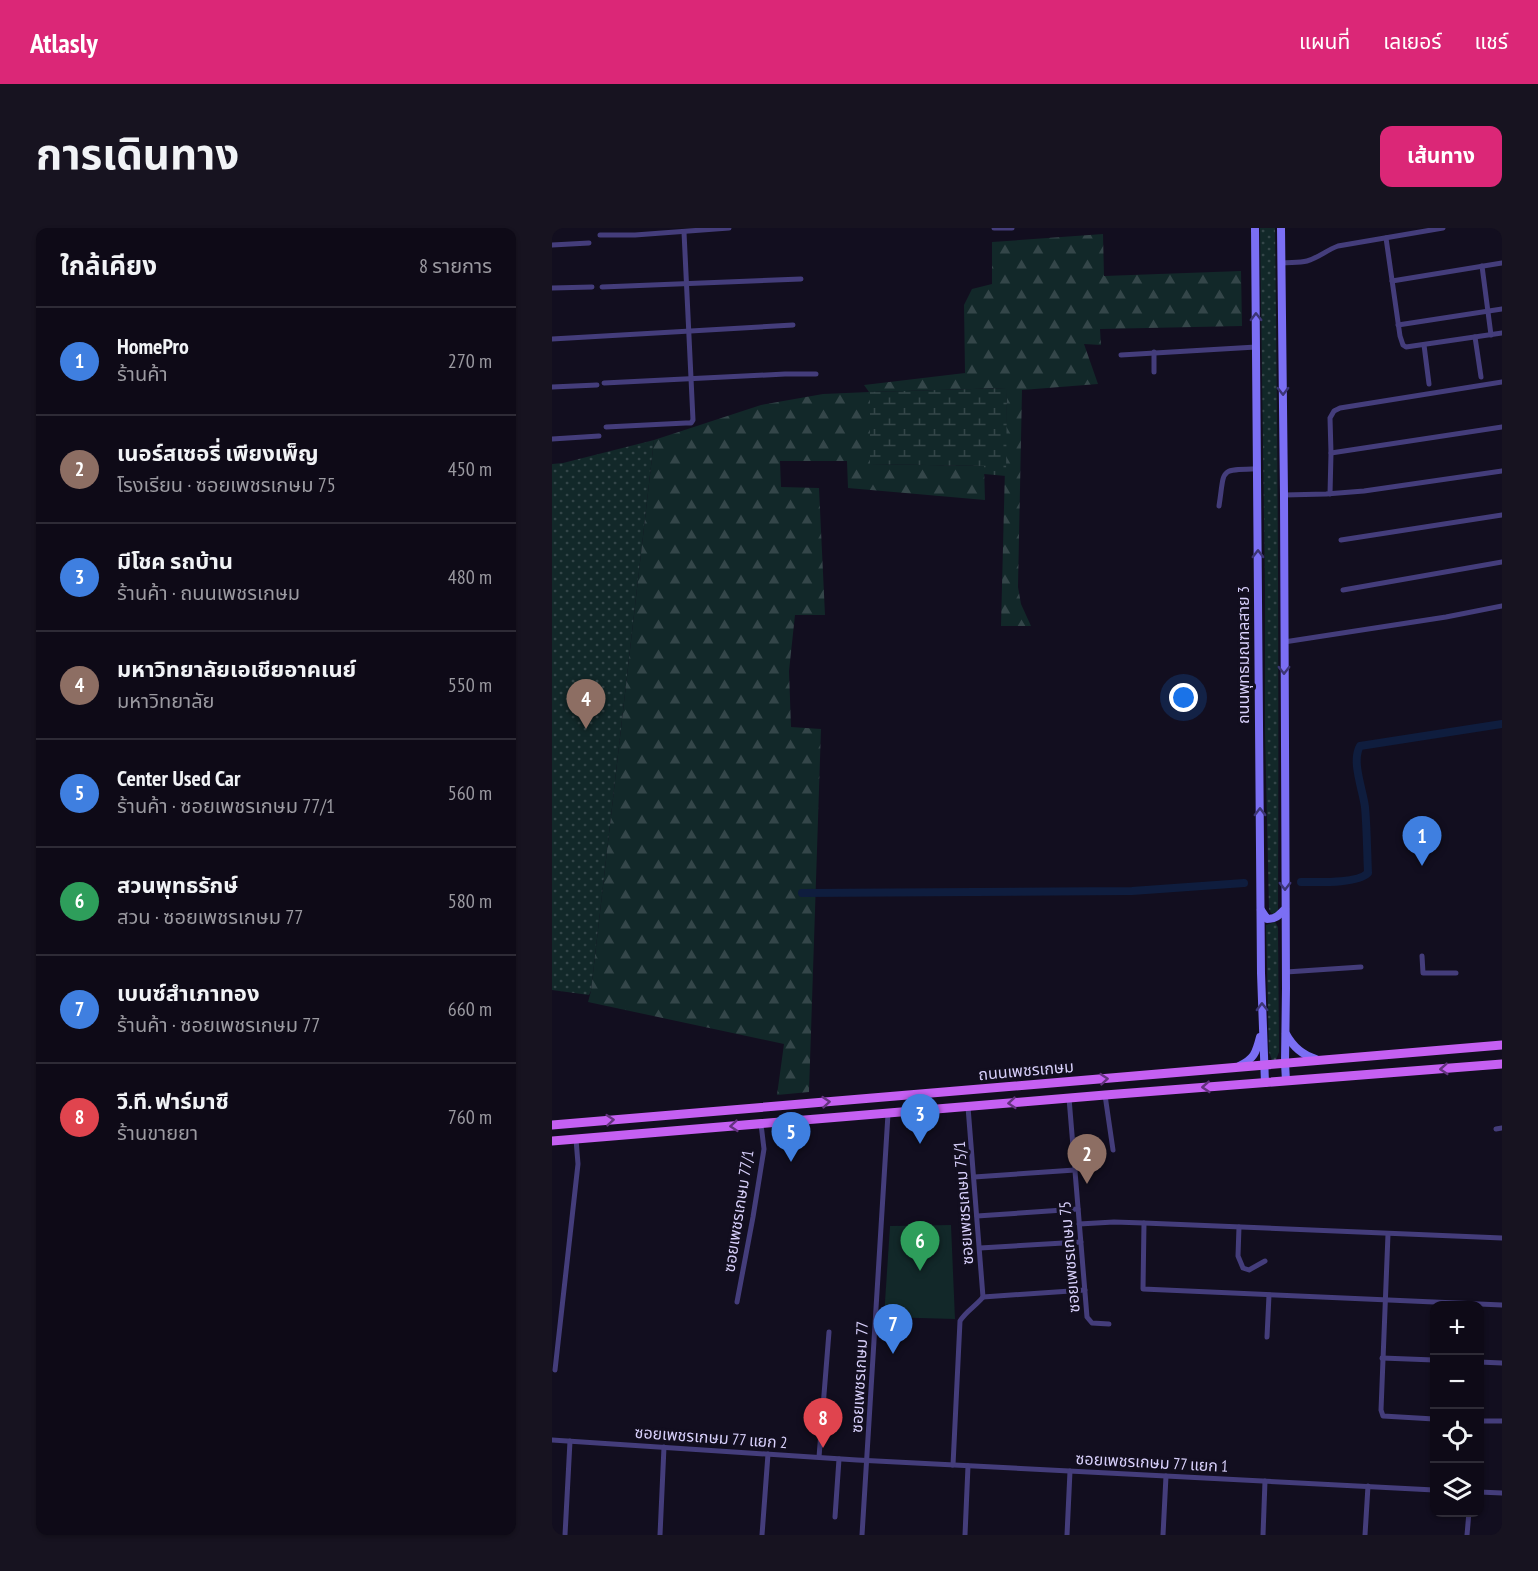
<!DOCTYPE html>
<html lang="th">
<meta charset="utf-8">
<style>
body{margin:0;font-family:"PT Sans Narrow","Noto Sans Thai",sans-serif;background:#171320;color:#f1f3f6}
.controls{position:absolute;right:18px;bottom:18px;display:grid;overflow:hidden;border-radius:12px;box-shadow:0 2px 4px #0004}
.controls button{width:54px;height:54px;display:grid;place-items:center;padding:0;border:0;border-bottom:2px solid #2e2b36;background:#0e0a17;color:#f1f3f6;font:30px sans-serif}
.you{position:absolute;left:632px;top:470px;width:21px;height:21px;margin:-15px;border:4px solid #fff;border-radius:50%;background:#1a73e8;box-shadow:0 0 0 9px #1a73e833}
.badge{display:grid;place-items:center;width:39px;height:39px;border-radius:50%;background:#db2777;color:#fff;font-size:20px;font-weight:700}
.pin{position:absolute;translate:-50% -50px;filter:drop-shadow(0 2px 3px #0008)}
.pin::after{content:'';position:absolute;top:32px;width:21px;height:18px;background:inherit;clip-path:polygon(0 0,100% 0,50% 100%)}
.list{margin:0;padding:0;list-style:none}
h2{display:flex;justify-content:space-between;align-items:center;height:78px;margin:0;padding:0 24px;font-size:26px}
h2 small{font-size:20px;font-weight:400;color:#9b9aa1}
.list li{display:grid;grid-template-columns:39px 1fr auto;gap:18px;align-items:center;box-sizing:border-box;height:108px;padding:0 24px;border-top:2px solid #2e2b36}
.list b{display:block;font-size:22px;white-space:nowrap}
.list p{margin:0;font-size:20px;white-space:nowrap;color:#9b9aa1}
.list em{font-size:20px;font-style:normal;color:#9b9aa1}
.icon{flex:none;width:33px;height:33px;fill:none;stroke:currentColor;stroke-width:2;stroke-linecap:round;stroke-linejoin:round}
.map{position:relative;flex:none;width:950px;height:1307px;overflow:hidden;border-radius:12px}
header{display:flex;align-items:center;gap:36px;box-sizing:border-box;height:84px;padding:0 30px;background:#db2777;color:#fff}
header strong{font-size:28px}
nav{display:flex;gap:33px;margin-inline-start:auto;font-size:21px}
.intro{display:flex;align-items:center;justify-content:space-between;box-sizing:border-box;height:144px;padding:0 36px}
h1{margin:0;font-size:42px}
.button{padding:15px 27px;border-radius:12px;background:#db2777;color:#fff;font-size:21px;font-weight:700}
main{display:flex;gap:36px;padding:0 36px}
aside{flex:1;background:#0e0a17;border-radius:12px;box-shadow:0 2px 4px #0004}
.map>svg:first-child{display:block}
</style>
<header>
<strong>Atlasly</strong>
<nav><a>แผนที่</a><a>เลเยอร์</a><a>แชร์</a></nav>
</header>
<div class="intro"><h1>การเดินทาง</h1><a class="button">เส้นทาง</a></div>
<main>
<aside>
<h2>ใกล้เคียง<small>8 รายการ</small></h2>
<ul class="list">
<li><span class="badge" style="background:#3f7fe0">1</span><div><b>HomePro</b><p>ร้านค้า</p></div><em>270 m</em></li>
<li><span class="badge" style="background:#8d6e63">2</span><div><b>เนอร์สเซอรี่ เพียงเพ็ญ</b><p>โรงเรียน · ซอยเพชรเกษม 75</p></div><em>450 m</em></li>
<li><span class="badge" style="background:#3f7fe0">3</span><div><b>มีโชค รถบ้าน</b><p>ร้านค้า · ถนนเพชรเกษม</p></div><em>480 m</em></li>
<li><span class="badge" style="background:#8d6e63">4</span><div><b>มหาวิทยาลัยเอเชียอาคเนย์</b><p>มหาวิทยาลัย</p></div><em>550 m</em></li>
<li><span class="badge" style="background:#3f7fe0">5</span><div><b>Center Used Car</b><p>ร้านค้า · ซอยเพชรเกษม 77/1</p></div><em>560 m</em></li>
<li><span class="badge" style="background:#2e9e5b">6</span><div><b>สวนพุทธรักษ์</b><p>สวน · ซอยเพชรเกษม 77</p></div><em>580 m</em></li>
<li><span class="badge" style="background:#3f7fe0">7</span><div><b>เบนซ์สำเภาทอง</b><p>ร้านค้า · ซอยเพชรเกษม 77</p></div><em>660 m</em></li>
<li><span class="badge" style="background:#e0444e">8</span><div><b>วี.ที. ฟาร์มาซี</b><p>ร้านขายยา</p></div><em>760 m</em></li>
</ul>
</aside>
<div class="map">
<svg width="950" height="1307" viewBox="0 0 950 1307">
<defs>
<pattern id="grass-dots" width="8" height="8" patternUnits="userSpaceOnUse" patternTransform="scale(1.5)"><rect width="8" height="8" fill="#122829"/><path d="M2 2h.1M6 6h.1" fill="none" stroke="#344649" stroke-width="1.8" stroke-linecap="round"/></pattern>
<pattern id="forest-firs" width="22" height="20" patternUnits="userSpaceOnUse" patternTransform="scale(1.5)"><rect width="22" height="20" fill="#122829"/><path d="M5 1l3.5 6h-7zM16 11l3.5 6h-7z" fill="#344649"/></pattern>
<pattern id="wetland-marsh" width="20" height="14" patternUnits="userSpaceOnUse" patternTransform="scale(1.5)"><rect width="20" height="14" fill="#122829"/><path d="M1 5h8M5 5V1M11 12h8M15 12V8" fill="none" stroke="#344649"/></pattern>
</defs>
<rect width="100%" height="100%" fill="#120e1f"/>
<!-- grass -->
<g fill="url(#grass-dots)">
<path d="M708 0H723C726 228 727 455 726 683L723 687 719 685 717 681 713 505V363Z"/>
<path d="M102 212 39 763 37 767 0 762V236L11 235Z"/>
<path d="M723 694 726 699 727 824 724 832H720L717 824 714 697Z"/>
</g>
<!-- forest -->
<path fill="url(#forest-firs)" d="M551 6 552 48 689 43 690 98 548 101 549 117 532 116 546 156 470 162 466 359 469 376 479 398H449L455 160 318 164V236L432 238 433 272 296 260 295 233H228L229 259 267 260 273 387H243L237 443 239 499 269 501 257 864 225 867 232 816 36 774 39 763 102 212 209 177 271 166 317 164 312 157 413 145 412 77 420 61 440 56V14Z"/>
<!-- wetland -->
<path fill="url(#wetland-marsh)" d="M455 160 454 248 432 246V238L318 236V164Z"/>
<!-- park -->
<path fill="#122829" d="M399 997 403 1091 332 1089 338 998Z"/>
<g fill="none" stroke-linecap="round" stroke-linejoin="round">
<!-- canal -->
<g stroke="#0f1d3e" stroke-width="8">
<path d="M749 654C765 654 805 656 816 645 815 623 815 601 813 579 811 562 799 533 808 518L950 496"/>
<path d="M250 665 580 663 692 655"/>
</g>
<!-- street -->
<g stroke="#443d7b" stroke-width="5">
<path d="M442 0H460"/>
<path d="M48 7H83L177 0"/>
<path d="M834 10 848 108 851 117 854 119 950 105"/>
<path d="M0 17 37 15"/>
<path d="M730 35C738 34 747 35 755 33 766 30 775 22 786 18L891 0"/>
<path d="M930 38 939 107"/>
<path d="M840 53 950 35"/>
<path d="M50 59 249 51"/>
<path d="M0 60 40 59"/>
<path d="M846 97 950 81"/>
<path d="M923 109 929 149"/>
<path d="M0 111 241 97"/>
<path d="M872 117 877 156"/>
<path d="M602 124V144"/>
<path d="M569 127 704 119"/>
<path d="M52 155 233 146H264"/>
<path d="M0 159 45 157"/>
<path d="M54 199 134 195H139L141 192 132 4"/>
<path d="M0 211 47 208"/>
<path d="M779 225 950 199"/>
<path d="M778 266 779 225 778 190 782 183 788 180 950 154"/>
<path d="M732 267 774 266 812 263 950 243"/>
<path d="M667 278C673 240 666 242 705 241"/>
<path d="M789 312 950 287"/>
<path d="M791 362 950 334"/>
<path d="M732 414 894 389 950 378"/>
<path d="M870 728 871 745H904"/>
<path d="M734 744 809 739"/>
<path d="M553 867 561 922"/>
<path d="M517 870 535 1089 540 1095 557 1096"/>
<path d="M416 879 431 1069"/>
<path d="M944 901 950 900"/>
<path d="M422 949 523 942"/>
<path d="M425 988 526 981"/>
<path d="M592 995 591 1061 950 1077"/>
<path d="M527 996 562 994 592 995 950 1010"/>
<path d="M687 999 686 1028 691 1040 697 1042 713 1033"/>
<path d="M836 1006 829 1182 831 1188 882 1191"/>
<path d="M428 1020 529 1014"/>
<path d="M431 1069 533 1062"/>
<path d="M185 1074 201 989 212 921 209 896"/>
<path d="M715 1109 717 1067"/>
<path d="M830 1130 882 1132"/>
<path d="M927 1134 950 1135"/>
<path d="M3 1142 26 936 24 911"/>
<path d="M927 1193H950"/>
<path d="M0 1212 305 1232 882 1262"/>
<path d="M267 1229 277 1104"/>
<path d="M401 1237 408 1093C414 1083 424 1078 431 1069"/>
<path d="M927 1264 950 1265"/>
<path d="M283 1289 287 1231"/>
<path d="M13 1307 18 1213"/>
<path d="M108 1307 112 1219"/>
<path d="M210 1307 216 1226"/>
<path d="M310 1307 336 886"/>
<path d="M413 1307 416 1238"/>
<path d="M515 1307 518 1243"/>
<path d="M611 1307 614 1248"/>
<path d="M711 1307 713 1253"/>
<path d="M813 1307 816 1258"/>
<path d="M915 1307 917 1284"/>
</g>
<!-- secondary -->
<g stroke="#7b6ff4" stroke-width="8">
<path d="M703 0 709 745 713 855"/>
<path d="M729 0 732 267 734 760 733 835 734 853"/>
<path d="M709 682 715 691C724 691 727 687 733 681"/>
<path d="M734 806C741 819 750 827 764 831"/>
<path d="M687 838C702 831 704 825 708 809"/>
</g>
<!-- primary -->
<g stroke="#c560f2" stroke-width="9">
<path d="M0 897 950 817"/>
<path d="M0 913 553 867 950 836"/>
</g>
</g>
<!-- one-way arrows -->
<defs><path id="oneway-chevron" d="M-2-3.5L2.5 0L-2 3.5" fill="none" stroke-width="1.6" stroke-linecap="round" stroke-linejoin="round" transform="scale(1.5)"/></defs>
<g stroke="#3c3574">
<use href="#oneway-chevron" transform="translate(704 89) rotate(-91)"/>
<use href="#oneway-chevron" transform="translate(731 163) rotate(89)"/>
<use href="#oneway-chevron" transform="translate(706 326) rotate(-90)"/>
<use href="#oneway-chevron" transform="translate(732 442) rotate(90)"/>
<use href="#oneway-chevron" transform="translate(708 584) rotate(-90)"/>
<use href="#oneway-chevron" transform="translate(733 658) rotate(90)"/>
<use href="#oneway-chevron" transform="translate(710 779) rotate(-91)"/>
</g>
<g stroke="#63337e">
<use href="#oneway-chevron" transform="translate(892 841) rotate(176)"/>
<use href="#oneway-chevron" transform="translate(552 851) rotate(-5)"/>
<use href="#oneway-chevron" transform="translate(654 859) rotate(176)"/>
<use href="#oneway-chevron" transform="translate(274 874) rotate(-5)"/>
<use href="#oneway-chevron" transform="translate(460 875) rotate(175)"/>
<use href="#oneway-chevron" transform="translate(58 892) rotate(-5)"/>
<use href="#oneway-chevron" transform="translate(182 898) rotate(175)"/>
</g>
<g text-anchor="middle" stroke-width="6" stroke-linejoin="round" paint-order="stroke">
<!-- street labels -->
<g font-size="16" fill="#d8d0fb" stroke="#120e1f">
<text transform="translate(691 427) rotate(-90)" y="6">ถนนพุทธมณฑลสาย 3</text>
<text transform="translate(474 842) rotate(-5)" y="6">ถนนเพชรเกษม</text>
<text transform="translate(411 975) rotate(-94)" y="6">ซอยเพชรเกษม 75/1</text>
<text transform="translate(186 983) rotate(-81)" y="6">ซอยเพชรเกษม 77/1</text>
<text transform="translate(517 1029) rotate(-95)" y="6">ซอยเพชรเกษม 75</text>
<text transform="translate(307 1149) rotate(-87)" y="6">ซอยเพชรเกษม 77</text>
<text transform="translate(159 1209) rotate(4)" y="6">ซอยเพชรเกษม 77 แยก 2</text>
<text transform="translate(600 1234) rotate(3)" y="6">ซอยเพชรเกษม 77 แยก 1</text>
</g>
</g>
</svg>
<div class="controls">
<button>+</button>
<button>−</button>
<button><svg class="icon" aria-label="locate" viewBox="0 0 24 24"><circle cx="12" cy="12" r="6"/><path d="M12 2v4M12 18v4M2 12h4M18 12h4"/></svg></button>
<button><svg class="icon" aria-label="layers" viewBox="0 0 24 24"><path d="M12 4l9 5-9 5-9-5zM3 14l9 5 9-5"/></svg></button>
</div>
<div class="you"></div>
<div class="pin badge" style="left:870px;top:638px;background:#3f7fe0">1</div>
<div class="pin badge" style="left:535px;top:956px;background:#8d6e63">2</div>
<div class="pin badge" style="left:368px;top:916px;background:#3f7fe0">3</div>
<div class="pin badge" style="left:34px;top:501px;background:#8d6e63">4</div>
<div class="pin badge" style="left:239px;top:934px;background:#3f7fe0">5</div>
<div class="pin badge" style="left:368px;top:1043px;background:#2e9e5b">6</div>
<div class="pin badge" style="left:341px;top:1126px;background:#3f7fe0">7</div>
<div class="pin badge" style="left:271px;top:1220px;background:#e0444e">8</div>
</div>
</main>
